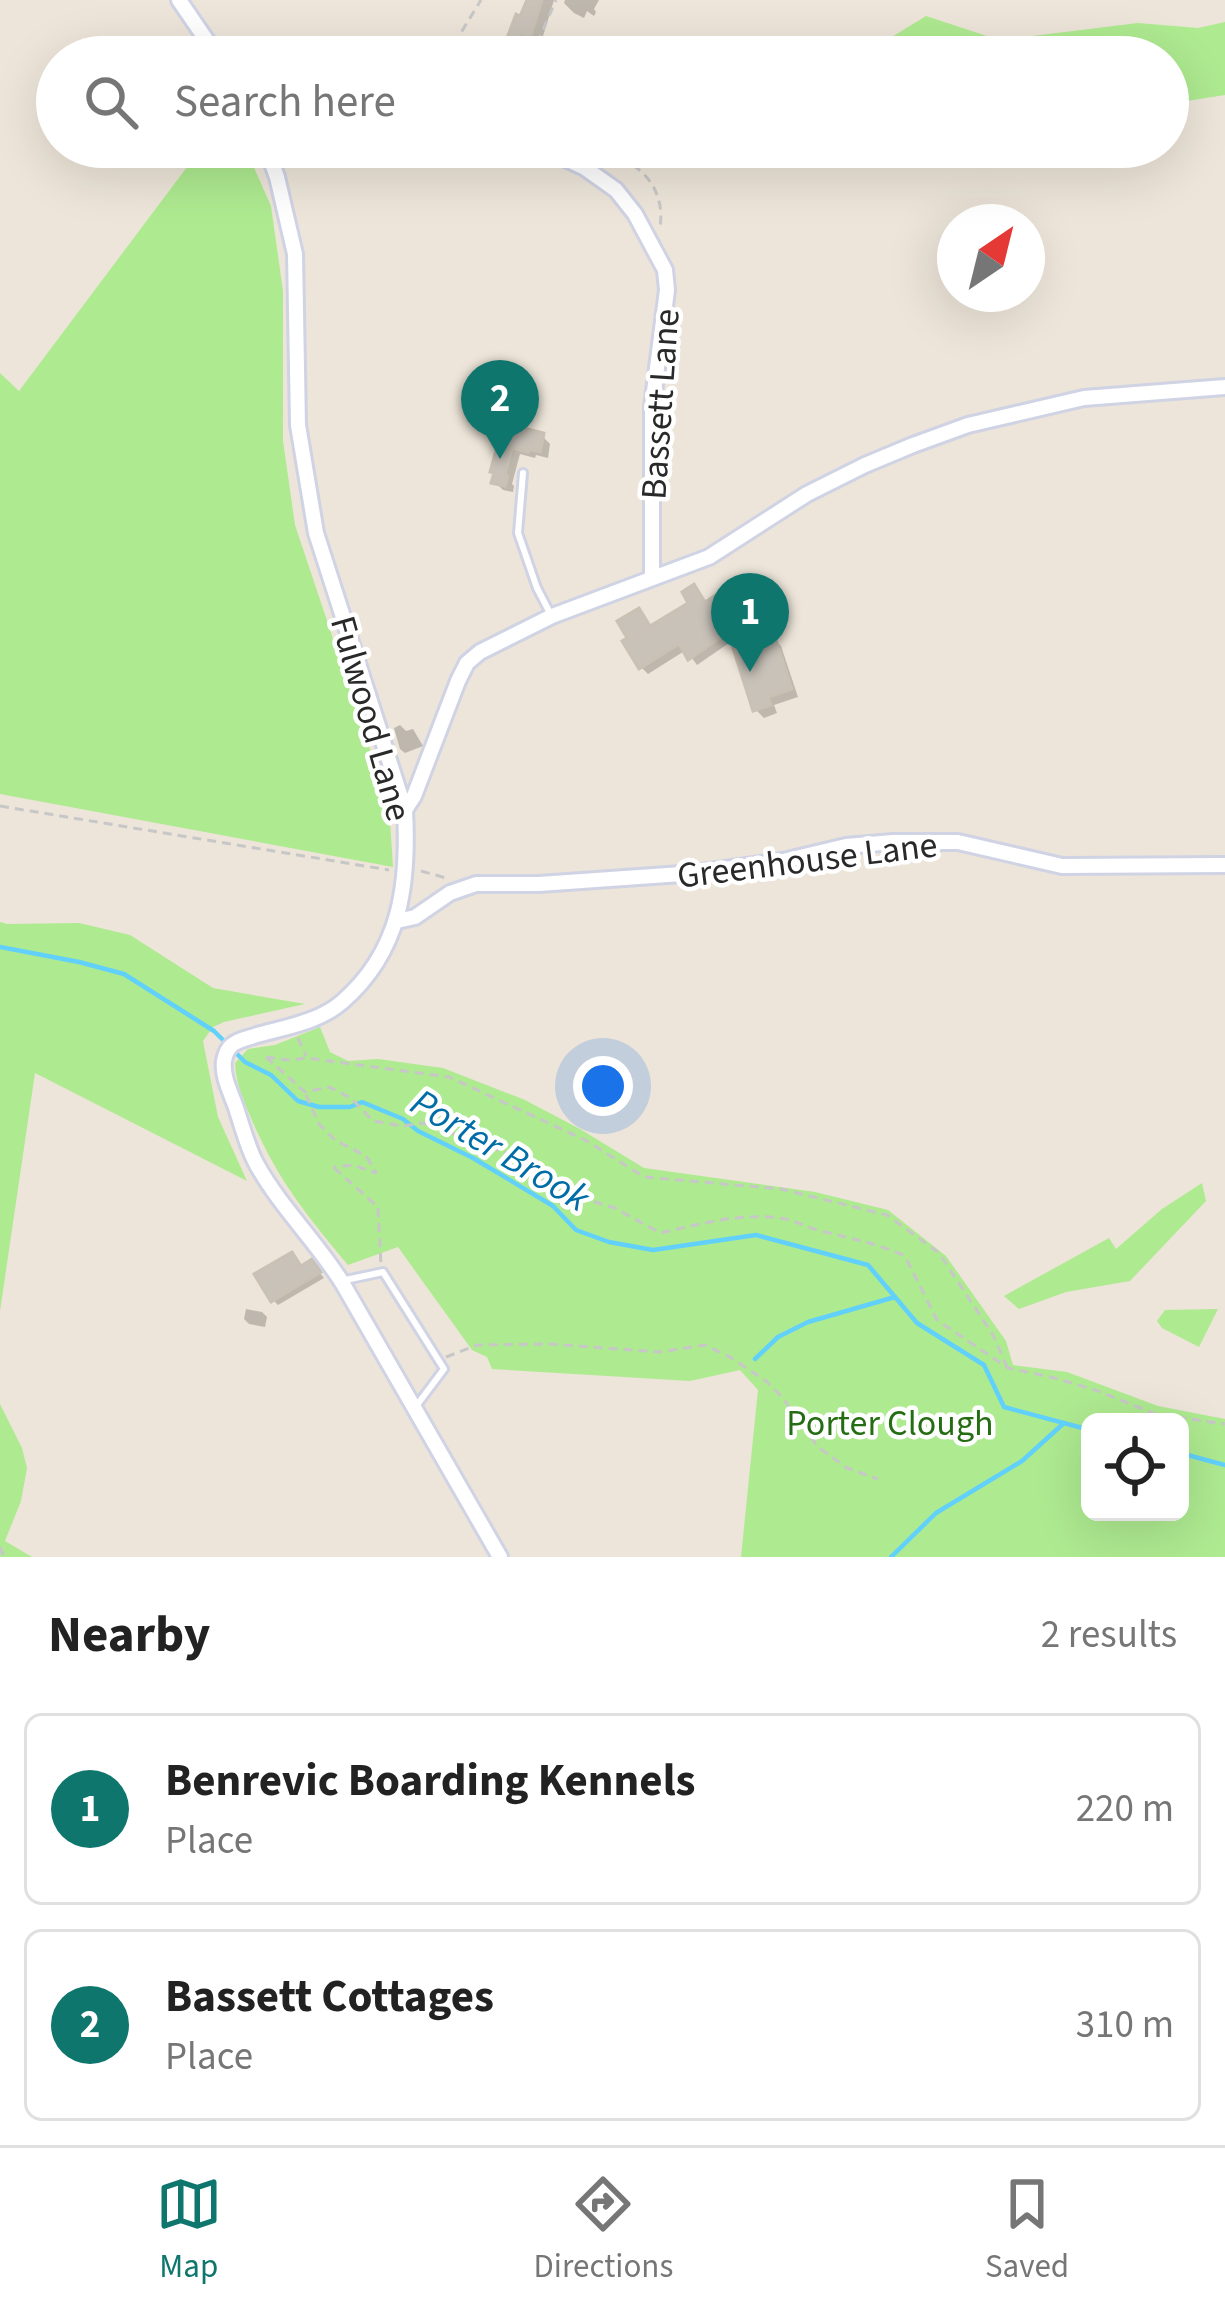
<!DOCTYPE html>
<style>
body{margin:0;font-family:"Source Sans 3",sans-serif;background:#f6f6f6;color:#222}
.controls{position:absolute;right:36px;bottom:36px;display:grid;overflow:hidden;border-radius:18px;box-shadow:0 12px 48px #0002}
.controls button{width:108px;height:108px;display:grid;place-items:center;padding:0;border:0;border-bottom:3px solid #e0e0e0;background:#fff;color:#222;font:60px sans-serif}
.compass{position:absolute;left:937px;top:204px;width:108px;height:108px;border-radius:50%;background:#fff;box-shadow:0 12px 48px #0002;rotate:35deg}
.you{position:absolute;left:603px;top:1086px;width:42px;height:42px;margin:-30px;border:9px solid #fff;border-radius:50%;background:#1a73e8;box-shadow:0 0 0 18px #1a73e833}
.badge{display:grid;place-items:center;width:78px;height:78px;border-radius:50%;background:#0f766e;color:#fff;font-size:39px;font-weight:700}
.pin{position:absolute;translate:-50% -99px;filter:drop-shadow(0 3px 6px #0008)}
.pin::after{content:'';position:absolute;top:63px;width:42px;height:36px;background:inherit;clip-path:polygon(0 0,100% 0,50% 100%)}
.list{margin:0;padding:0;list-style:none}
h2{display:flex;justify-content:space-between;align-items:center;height:156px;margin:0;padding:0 48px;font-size:51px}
h2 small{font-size:39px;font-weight:400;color:#767676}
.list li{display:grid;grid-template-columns:78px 1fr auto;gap:36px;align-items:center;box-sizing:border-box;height:192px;margin:0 24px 24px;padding:0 24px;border:3px solid #e0e0e0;border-radius:18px}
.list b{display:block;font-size:45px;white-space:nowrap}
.list p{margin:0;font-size:39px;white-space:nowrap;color:#767676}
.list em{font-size:39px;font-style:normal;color:#767676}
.icon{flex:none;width:66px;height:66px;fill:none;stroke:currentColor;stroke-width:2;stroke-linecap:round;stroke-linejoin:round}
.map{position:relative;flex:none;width:1225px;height:1557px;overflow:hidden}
.search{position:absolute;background:#fff;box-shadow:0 12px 48px #0002;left:36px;right:36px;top:36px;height:132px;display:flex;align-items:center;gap:30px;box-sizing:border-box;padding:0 42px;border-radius:66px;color:#767676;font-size:45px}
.sheet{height:588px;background:#fff}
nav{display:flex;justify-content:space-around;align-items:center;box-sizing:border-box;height:168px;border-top:3px solid #e0e0e0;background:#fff;font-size:33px;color:#767676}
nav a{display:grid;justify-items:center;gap:6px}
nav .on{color:#0f766e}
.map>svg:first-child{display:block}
</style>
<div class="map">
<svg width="1225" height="1557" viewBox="0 0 1225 1557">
<rect width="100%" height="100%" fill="#ede5d9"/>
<!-- green -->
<g fill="#aeea90" fill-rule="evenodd">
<path d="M926 16 999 40 1138 23 1198 28 1225 22V95L1168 104V57H859Z"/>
<path d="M202 147H245L271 206 283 291V441L295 525 389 806 393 867 0 794V373L19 391Z"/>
<path d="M0 922 7 924 79 923 130 935 213 988 305 1004 224 1022 213 1027 203 1041 218 1117 247 1181 35 1073 0 1311Z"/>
<path d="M320 1027 330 1052 348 1061 378 1059 443 1068 525 1100 580 1129 644 1168 815 1192 888 1210 946 1256 1006 1341 1013 1365 1067 1372 1158 1406 1225 1419V1557H741L758 1390 740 1370 690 1381 492 1369 487 1357 472 1350 398 1247 348 1265C308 1217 280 1183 254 1125 245 1104 236 1086 235 1063L248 1049 275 1045ZM1090 1422H1180V1512H1090Z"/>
<path d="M1202 1183 1206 1201 1130 1281 1066 1292 1019 1309 1004 1296 1109 1238 1116 1249 1162 1209Z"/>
<path d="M1218 1309 1199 1347 1162 1328 1157 1321 1165 1310Z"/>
<path d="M0 1404 22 1448 27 1468 21 1501 5 1541 32 1557H0Z"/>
</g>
<!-- shadow -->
<g fill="#0003">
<path d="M530 0H554L540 46 531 41 521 57H503Z"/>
<path d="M565 0H599L594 9 596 12 594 16 587 11 584 18 574 13 564 3Z"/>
<path d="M504 432 542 436 550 444 548 458 536 455 535 458 520 454 512 484 514 486 513 492 503 490 495 482Z"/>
<path d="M694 588 706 604 734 598 754 625 750 628 746 624 725 638 729 643 697 665 686 650 648 674 641 667 645 619 651 628 692 604Z"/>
<path d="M773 638 781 646 798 697 774 705 777 713 764 718 756 710Z"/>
<path d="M400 725 406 731 413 729 423 746 405 753 400 749 394 728Z"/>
<path d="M316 1268 324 1278 278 1305 273 1300Z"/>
<path d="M246 1309 262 1312 267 1317 265 1327 249 1324 244 1319Z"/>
</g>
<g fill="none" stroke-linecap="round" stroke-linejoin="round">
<!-- stream -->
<g stroke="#61d1fb" stroke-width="4.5">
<path d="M0 947 79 962 124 974 214 1031 245 1062 271 1075 298 1101 319 1107H350L362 1102 403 1119 418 1131 473 1158 553 1206 576 1230 609 1242 653 1250 756 1235 868 1265 917 1323 984 1365 1004 1407 1090 1430"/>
<path d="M755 1359 778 1337 808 1322 895 1297"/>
<path d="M1180 1453 1225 1465"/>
<path d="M891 1557 936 1513 1022 1461 1064 1423"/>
</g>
</g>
<!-- building -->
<g fill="#c8c2b9" stroke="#c9c1b3" stroke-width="3">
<path d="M527 0H542L530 38 520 33 505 57H500L516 14 520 16Z"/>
<path d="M512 425 544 433 543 439 540 452 528 449V452L512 448 505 475 508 476 505 486 491 483 494 473 490 472 502 429 510 431Z"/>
<path d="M694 584 705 602 728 587 750 617 741 623 738 619 720 630 724 635 688 660 679 644 639 669 622 641 627 638 617 621 639 608 650 626 688 603 682 592Z"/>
<path d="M774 634 792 689 768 697 771 705 753 711 733 648Z"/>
<path d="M292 1252 301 1266 312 1259 321 1272 271 1302 254 1274Z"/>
</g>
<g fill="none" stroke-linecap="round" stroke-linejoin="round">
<!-- lane casing -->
<g stroke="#cfd3e4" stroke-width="12">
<g id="lane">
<path d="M523 473 518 533 537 588 550 613"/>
<path d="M341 1281 383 1272 444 1369 417 1405"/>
</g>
</g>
<!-- street casing -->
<g stroke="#cfd3e4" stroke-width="20">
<g id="street">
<path d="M179 0 218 57"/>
<path d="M266 147 277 177 295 254 298 425 316 533 405 810C409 884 401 951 342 1002 319 1022 286 1027 257 1035 249 1038 239 1039 232 1045 227 1049 225 1055 224 1061 222 1076 230 1091 235 1105 242 1125 247 1147 257 1165 281 1208 317 1242 343 1284L500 1557"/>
<path d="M540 147 585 168 616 190 635 214 665 270 667 290 652 407V577"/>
<path d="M405 810 414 796 458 681 467 663 480 652 552 616 709 557 807 494 865 465 913 445 968 425 1084 398 1225 387"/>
<path d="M397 921 415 917 450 893 476 884H539L696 873 783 861 846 846 893 842H958L1062 866 1225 865"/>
</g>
</g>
<!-- path -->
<g stroke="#c7c7c7" stroke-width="3" stroke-dasharray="9 6" stroke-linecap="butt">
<path d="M446 57 481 0"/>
<path d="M531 57 556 0"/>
<path d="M592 147C601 153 609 155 619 158 648 169 665 196 660 227"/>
<path d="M0 806 389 870"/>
<path d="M421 871 446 878"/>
<path d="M298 1038 306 1056"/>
<path d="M266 1057 305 1092 329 1087 351 1098 373 1121 403 1126 423 1123 509 1154 534 1172 549 1188 615 1208 660 1233C700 1224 739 1213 780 1218 796 1220 809 1229 825 1232 853 1239 879 1244 905 1256L937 1320 1008 1368 1055 1378 1098 1391 1155 1414 1225 1424"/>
<path d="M266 1057 288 1060 307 1058 449 1077 585 1140 644 1177 781 1189 887 1215 939 1253 993 1335 1007 1367"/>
<path d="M306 1095 319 1124 335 1140 366 1156 376 1173 353 1165 333 1167"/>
<path d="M334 1168 378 1207 381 1265"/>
<path d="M446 1357 477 1345 550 1344 660 1352 705 1345 730 1357 766 1381 782 1397 818 1447 847 1468 878 1479"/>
<path d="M0 1547 4 1557"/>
</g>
<!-- lane -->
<use href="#lane" stroke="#fff" stroke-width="6"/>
<!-- street -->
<use href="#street" stroke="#fff" stroke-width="14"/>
</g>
<g text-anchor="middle" stroke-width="9" stroke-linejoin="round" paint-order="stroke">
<!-- street labels -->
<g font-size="36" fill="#292929" stroke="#fff">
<text transform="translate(659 404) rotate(-86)" y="13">Bassett Lane</text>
<text transform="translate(372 718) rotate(74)" y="13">Fulwood Lane</text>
<text transform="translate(807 859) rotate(-7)" y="13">Greenhouse Lane</text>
</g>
<!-- park labels -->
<g font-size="36" fill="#256d12" stroke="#fff">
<text x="890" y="1435">Porter Clough</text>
</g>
<!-- water labels -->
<g font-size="39" font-style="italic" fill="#006da7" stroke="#fff">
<text transform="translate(501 1149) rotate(31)" y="14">Porter Brook</text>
</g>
</g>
</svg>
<div class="controls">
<button><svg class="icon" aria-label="locate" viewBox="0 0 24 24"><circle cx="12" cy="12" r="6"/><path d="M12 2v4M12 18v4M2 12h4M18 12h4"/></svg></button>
</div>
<svg class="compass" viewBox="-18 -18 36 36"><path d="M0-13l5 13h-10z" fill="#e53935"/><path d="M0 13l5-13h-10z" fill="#767676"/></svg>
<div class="you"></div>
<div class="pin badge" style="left:750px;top:672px">1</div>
<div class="pin badge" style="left:500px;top:459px">2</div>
<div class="search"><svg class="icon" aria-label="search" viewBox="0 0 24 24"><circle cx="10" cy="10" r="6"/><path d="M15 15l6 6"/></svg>Search here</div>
</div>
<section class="sheet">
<h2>Nearby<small>2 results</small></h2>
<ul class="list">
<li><span class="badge">1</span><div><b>Benrevic Boarding Kennels</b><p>Place</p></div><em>220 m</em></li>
<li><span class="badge">2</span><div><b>Bassett Cottages</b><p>Place</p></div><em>310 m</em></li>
</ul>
</section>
<nav>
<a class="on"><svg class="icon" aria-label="map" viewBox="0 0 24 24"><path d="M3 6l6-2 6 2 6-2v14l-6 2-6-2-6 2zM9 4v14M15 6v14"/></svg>Map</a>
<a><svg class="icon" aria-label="directions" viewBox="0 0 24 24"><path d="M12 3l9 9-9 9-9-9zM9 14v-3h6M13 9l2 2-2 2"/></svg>Directions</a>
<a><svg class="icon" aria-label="saved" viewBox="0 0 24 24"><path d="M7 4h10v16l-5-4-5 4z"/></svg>Saved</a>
</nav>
